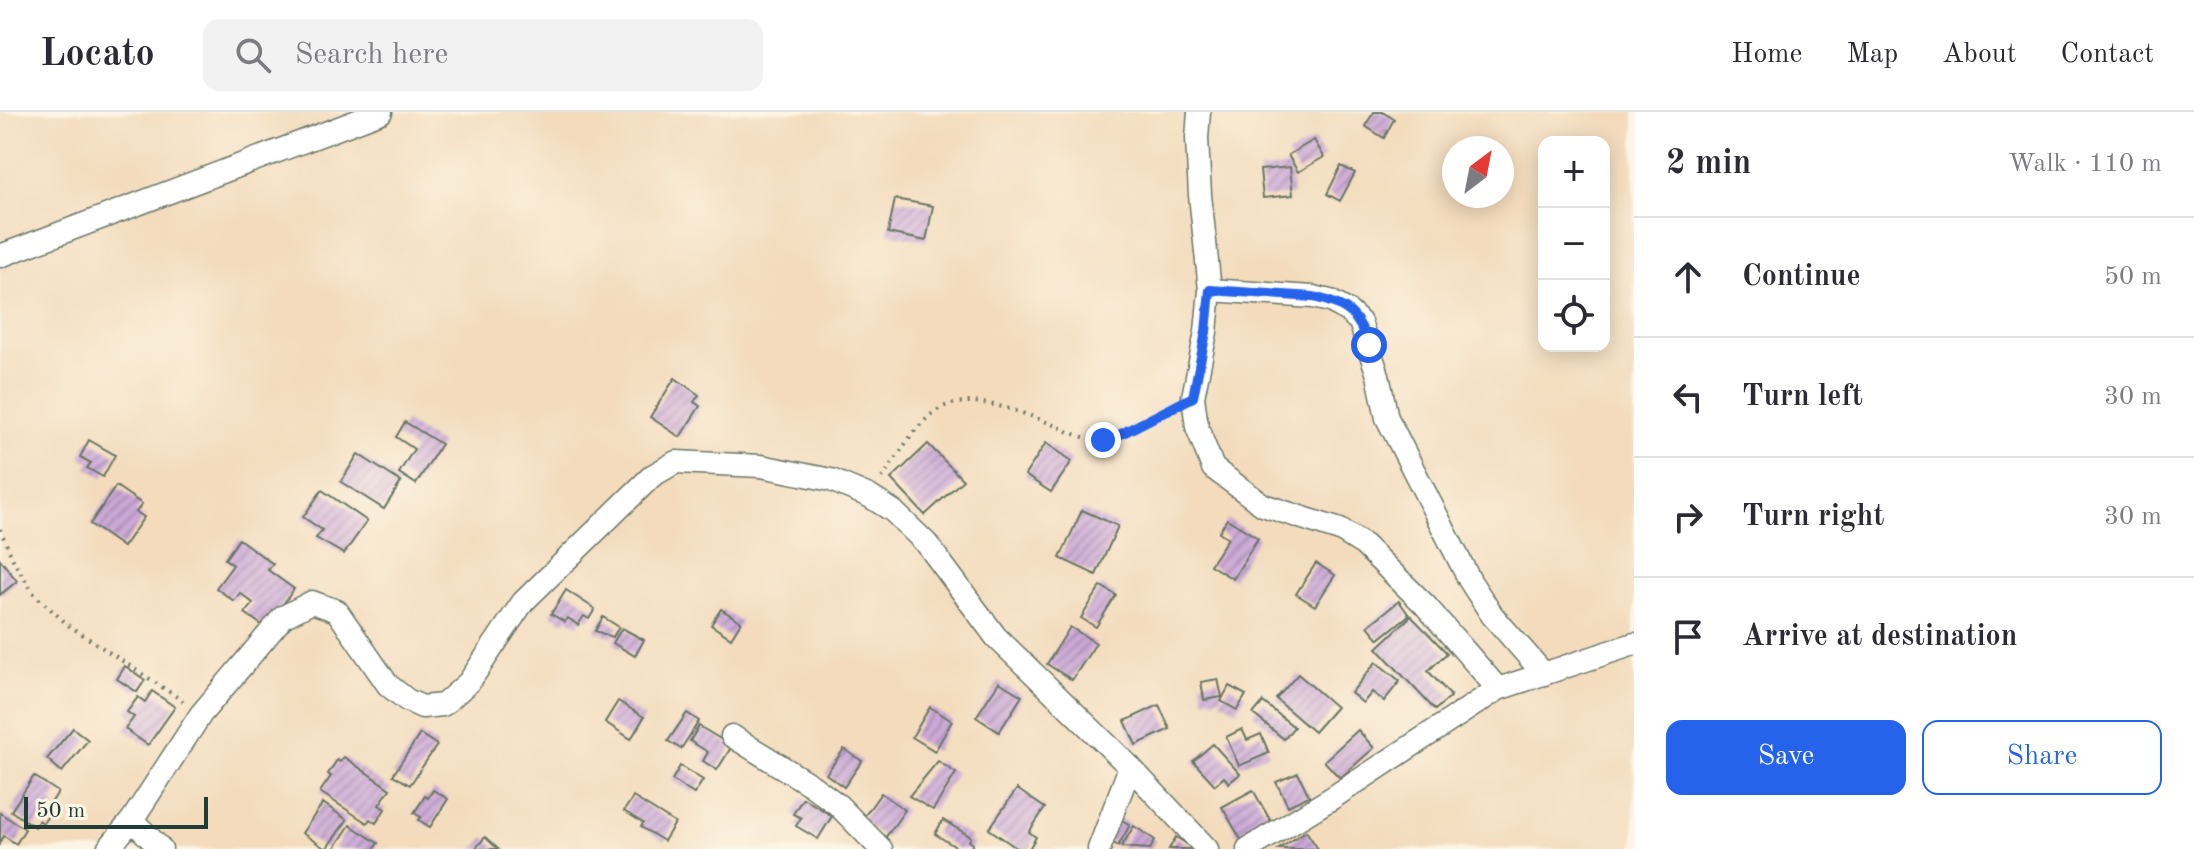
<!DOCTYPE html>
<meta charset="utf-8">
<style>
body{margin:0;font-family:"Old Standard TT",serif;background:#f2f2f3;color:#2b2b33}
.controls{position:absolute;right:24px;top:24px;display:grid;overflow:hidden;border-radius:16px;box-shadow:0 4px 20px #0003}
.controls button{width:72px;height:72px;display:grid;place-items:center;padding:0;border:0;border-bottom:2px solid #e1e1e2;background:#fff;color:#2b2b33;font:40px sans-serif}
.compass{position:absolute;left:1442px;top:24px;width:72px;height:72px;border-radius:50%;background:#fff;box-shadow:0 4px 20px #0003;rotate:32deg}
.scale{position:absolute;left:24px;bottom:20px;width:184px;box-sizing:border-box;padding-left:8px;border:4px solid #1f3d34;border-top:0;font-size:22px;line-height:28px;white-space:nowrap;color:#1f3d34;-webkit-text-stroke:6px #fcf5e5;paint-order:stroke}
.stop{position:absolute;width:24px;height:24px;margin:-18px;border:6px solid #2563eb;border-radius:50%;background:#fff}
.stop.end{background:#2563eb;border-color:#fff;box-shadow:0 2px 8px #0008}
.list{margin:0;padding:0;list-style:none}
h2{display:flex;justify-content:space-between;align-items:center;height:104px;margin:0;padding:0 32px;font-size:34px}
h2 small{font-size:26px;font-weight:400;color:#7c7c81}
.list li{display:grid;grid-template-columns:52px 1fr auto;gap:24px;align-items:center;box-sizing:border-box;height:120px;padding:0 32px;border-top:2px solid #e1e1e2}
.list b{display:block;font-size:30px;white-space:nowrap}
.list em{font-size:26px;font-style:normal;color:#7c7c81}
.actions{display:flex;gap:16px;padding:24px 32px}
.actions a{flex:1;padding:18px 0;border:2px solid #2563eb;border-radius:16px;text-align:center;font-size:28px;color:#2563eb}
.actions .main{background:#2563eb;color:#fff}
.icon{flex:none;width:44px;height:44px;fill:none;stroke:currentColor;stroke-width:2;stroke-linecap:round;stroke-linejoin:round}
.map{position:relative;flex:none;width:1634px;height:737px;overflow:hidden}
header{display:flex;align-items:center;gap:48px;box-sizing:border-box;height:112px;padding:0 40px;background:#fff;border-bottom:2px solid #e1e1e2}
header strong{font-size:38px}
nav{display:flex;gap:44px;margin-inline-start:auto;font-size:28px}
.search{width:560px;height:72px;background:#f2f2f3;display:flex;align-items:center;gap:20px;box-sizing:border-box;padding:0 28px;border-radius:16px;color:#7c7c81;font-size:30px}
main{display:flex}
aside{flex:1;background:#fff}
.map>svg:first-child{display:block}
</style>
<header>
<strong>Locato</strong>
<div class="search"><svg class="icon" aria-label="search" viewBox="0 0 24 24"><circle cx="10" cy="10" r="6"/><path d="M15 15l6 6"/></svg>Search here</div>
<nav><a>Home</a><a>Map</a><a>About</a><a>Contact</a></nav>
</header>
<main>
<div class="map">
<svg width="1634" height="737" viewBox="0 0 1634 737">
<defs>
<pattern id="building-hatch" width="6" height="6" patternUnits="userSpaceOnUse" patternTransform="scale(2)"><rect width="6" height="6" fill="#cba8d7"/><path d="M-1 1l2-2M0 6l6-6M5 7l2-2" fill="none" stroke="#a48aaf"/></pattern>
</defs>
<rect width="100%" height="100%" fill="#fcf5e5"/>
<filter id="ink" filterUnits="userSpaceOnUse"><feTurbulence type="fractalNoise" baseFrequency=".0125" numOctaves="2"/><feDisplacementMap in="SourceGraphic" scale="16" xChannelSelector="R" yChannelSelector="G"/><feConvolveMatrix kernelMatrix="1 2 1 2 8 2 1 2 1" color-interpolation-filters="sRGB"/></filter>
<filter id="wash" filterUnits="userSpaceOnUse"><feTurbulence type="fractalNoise" baseFrequency=".006" numOctaves="4" result="noise"/><feDisplacementMap in="SourceGraphic" scale="32" xChannelSelector="R" yChannelSelector="G"/><feGaussianBlur stdDeviation="1.8" result="paint"/><feColorMatrix in="noise" values="0 0 0 0 0 0 0 0 0 0 0 0 0 0 0 0 0 1.4 0 .05"/><feComposite in="paint" operator="in"/></filter>
<g filter="url(#wash)">
<rect width="100%" height="100%" fill="#f3dbbc"/>
<g id="blocks">
<!-- building -->
<g fill="url(#building-hatch)">
<path d="M1374 0H1382L1394 7 1384 26 1365 14Z"/>
<path d="M1314 28 1324 45 1298 60 1288 43Z"/>
<path d="M1341 54 1355 61 1340 89 1327 82Z"/>
<path d="M1290 55 1293 83 1263 86 1260 58Z"/>
<path d="M895 87 933 94 926 129 888 121Z"/>
<path d="M675 266 699 283 694 290 700 294 680 325 650 305Z"/>
<path d="M405 310 441 332 416 372 399 361 414 337 396 325Z"/>
<path d="M89 328 115 343 103 365 87 356 91 351 80 345Z"/>
<path d="M1046 331 1072 349 1051 380 1025 363Z"/>
<path d="M928 332 963 368 925 403 891 367Z"/>
<path d="M358 342 401 370 384 397 341 370Z"/>
<path d="M116 374 142 392 136 400 144 405 123 435 90 412Z"/>
<path d="M322 378 367 409 344 442 316 426 322 418 303 405Z"/>
<path d="M1082 398 1118 414 1096 463 1060 446Z"/>
<path d="M1227 407 1258 426 1233 467 1210 453 1228 426 1219 420Z"/>
<path d="M239 427 273 452 268 458 294 477 266 516 245 501 253 491 240 481 234 489 216 476 233 453 225 447Z"/>
<path d="M0 447 17 469 0 483Z"/>
<path d="M1316 451 1335 463 1315 494 1296 482Z"/>
<path d="M1101 474 1116 483 1096 515 1081 506Z"/>
<path d="M566 478 595 497 589 507 584 504 578 513 568 506 565 510 551 502Z"/>
<path d="M1399 489 1409 503 1379 527 1368 514Z"/>
<path d="M721 497 741 510 731 526 711 513Z"/>
<path d="M1411 504 1447 541 1428 559 1451 584 1435 598 1377 536Z"/>
<path d="M603 505 619 515 613 525 595 519Z"/>
<path d="M1070 515 1096 531 1072 568 1047 552Z"/>
<path d="M622 516 644 528 635 544 613 531Z"/>
<path d="M1376 550 1400 569 1384 589 1372 580 1363 591 1351 581Z"/>
<path d="M125 554 145 568 137 580 117 567Z"/>
<path d="M1298 562 1336 595 1314 620 1276 587Z"/>
<path d="M1218 567 1222 585 1204 588 1201 570Z"/>
<path d="M999 570 1022 584 999 620 976 605Z"/>
<path d="M1229 574 1246 583 1237 598 1221 589Z"/>
<path d="M152 579 175 595 148 633 125 617 134 605 127 600 138 585 145 590Z"/>
<path d="M618 589 644 605 631 627 605 610Z"/>
<path d="M1263 590 1294 615 1284 627 1253 602Z"/>
<path d="M1159 593 1170 617 1136 633 1125 609Z"/>
<path d="M930 595 952 609 935 639 912 625Z"/>
<path d="M687 601 699 609 681 637 668 629Z"/>
<path d="M699 614 732 634 717 658 703 649 708 640 690 629Z"/>
<path d="M73 616 88 628 62 660 47 647Z"/>
<path d="M1242 617 1247 628 1261 622 1269 641 1239 654 1226 625Z"/>
<path d="M1358 618 1374 636 1340 666 1324 649Z"/>
<path d="M420 622 437 633 410 673 393 663Z"/>
<path d="M1213 632 1240 662 1229 671 1224 665 1215 673 1193 649Z"/>
<path d="M844 637 862 649 844 675 826 662Z"/>
<path d="M344 645 390 677 379 693 385 697 376 711 370 707 367 711 320 680 331 664 328 662 337 648 340 650Z"/>
<path d="M938 649 956 661 933 698 909 684Z"/>
<path d="M680 654 703 668 694 682 672 668Z"/>
<path d="M1298 661 1309 684 1288 694 1276 670Z"/>
<path d="M34 664 58 680 51 691 55 694 43 711 39 708 35 715 11 699Z"/>
<path d="M1017 677 1045 696 1029 720 1036 725 1029 737H1018L989 717Z"/>
<path d="M433 678 448 687 430 715 419 708 421 705 414 701 425 684 428 686Z"/>
<path d="M1253 678 1273 713 1243 731 1222 695Z"/>
<path d="M881 681 905 698 885 726 861 709Z"/>
<path d="M633 685 675 711 664 729 641 715 643 711 624 699Z"/>
<path d="M803 686 832 704 818 727 796 714 801 706 793 702Z"/>
<path d="M323 691 347 708 326 737 302 721Z"/>
<path d="M0 701 25 717 16 732 4 724 0 731Z"/>
<path d="M1119 706 1130 713 1118 734 1107 727Z"/>
<path d="M943 708 971 725 969 729 973 732 970 737H959L935 722Z"/>
<path d="M350 713 378 731 374 737H334Z"/>
<path d="M1134 714 1155 728 1150 737 1121 735Z"/>
<path d="M1306 719 1318 737H1279Z"/>
<path d="M485 725 498 737H475Z"/>
<path d="M1176 725 1195 737H1169Z"/>
</g>
</g>
</g>
<g filter="url(#ink)">
<use href="#blocks" fill-opacity="0" stroke="#697464" stroke-width="2"/>
<g fill="none" stroke-linecap="round" stroke-linejoin="round">
<!-- street casing -->
<g stroke="#697464" stroke-width="25">
<g id="street">
<path d="M1199 0 1197 26 1200 83 1210 178 1206 220 1193 285 1197 315 1213 356 1263 393 1340 418 1364 433 1425 493 1498 577"/>
<path d="M0 144 381 0"/>
<path d="M1210 178 1313 185 1330 189 1348 199 1360 210 1378 263 1387 306 1470 469 1492 503 1544 562"/>
<path d="M732 624 811 673 838 693 881 737"/>
<path d="M132 708 161 737"/>
<path d="M108 737 132 708 201 602 283 505 312 490 337 499 388 573 407 588 422 595 443 593 469 570 523 490 652 364 676 350 761 354 831 368 869 384 893 399 927 432 996 525 1130 655 1207 737"/>
<path d="M1099 737 1130 655"/>
<path d="M1248 737 1332 686 1498 577 1634 532"/>
</g>
</g>
<!-- path -->
<g stroke="#697464" stroke-width="4" stroke-dasharray="2 6" stroke-linecap="butt">
<path d="M882 366C898 344 914 314 936 299 966 278 1018 299 1049 311 1065 317 1082 328 1101 328 1121 328 1155 305 1173 295"/>
<path d="M0 417 14 450 35 483 68 513 183 589"/>
</g>
<!-- street -->
<use href="#street" stroke="#fff" stroke-width="22"/>
</g>
</g>
<g fill="none" stroke-linecap="round" stroke-linejoin="round" filter="url(#ink)">
<!-- route -->
<path stroke="#2563eb" stroke-width="10" d="M1103 328 1121 322 1193 285 1206 220 1210 178 1313 185C1348 193 1357 201 1369 233"/>
</g>
</svg>
<div class="controls">
<button>+</button>
<button>−</button>
<button><svg class="icon" aria-label="locate" viewBox="0 0 24 24"><circle cx="12" cy="12" r="6"/><path d="M12 2v4M12 18v4M2 12h4M18 12h4"/></svg></button>
</div>
<svg class="compass" viewBox="-18 -18 36 36"><path d="M0-13l5 13h-10z" fill="#e53935"/><path d="M0 13l5-13h-10z" fill="#7c7c81"/></svg>
<div class="scale">50 m</div>
<div class="stop" style="left:1369px;top:233px"></div>
<div class="stop end" style="left:1103px;top:328px"></div>
</div>
<aside>
<h2>2 min<small>Walk · 110 m</small></h2>
<ul class="list">
<li><svg class="icon" aria-label="ahead" viewBox="0 0 24 24"><path d="M12 20V5M6 11l6-6 6 6"/></svg><div><b>Continue</b></div><em>50 m</em></li>
<li><svg class="icon" aria-label="left" viewBox="0 0 24 24"><path d="M17 20v-9H6M10 6l-5 5 5 5"/></svg><div><b>Turn left</b></div><em>30 m</em></li>
<li><svg class="icon" aria-label="right" viewBox="0 0 24 24"><path d="M7 20v-9h11M14 6l5 5-5 5"/></svg><div><b>Turn right</b></div><em>30 m</em></li>
<li><svg class="icon" aria-label="arrive" viewBox="0 0 24 24"><path d="M6 21V4h12l-3 4 3 4H6"/></svg><div><b>Arrive at destination</b></div></li>
</ul>
<div class="actions"><a class="main">Save</a><a>Share</a></div>
</aside>
</main>
